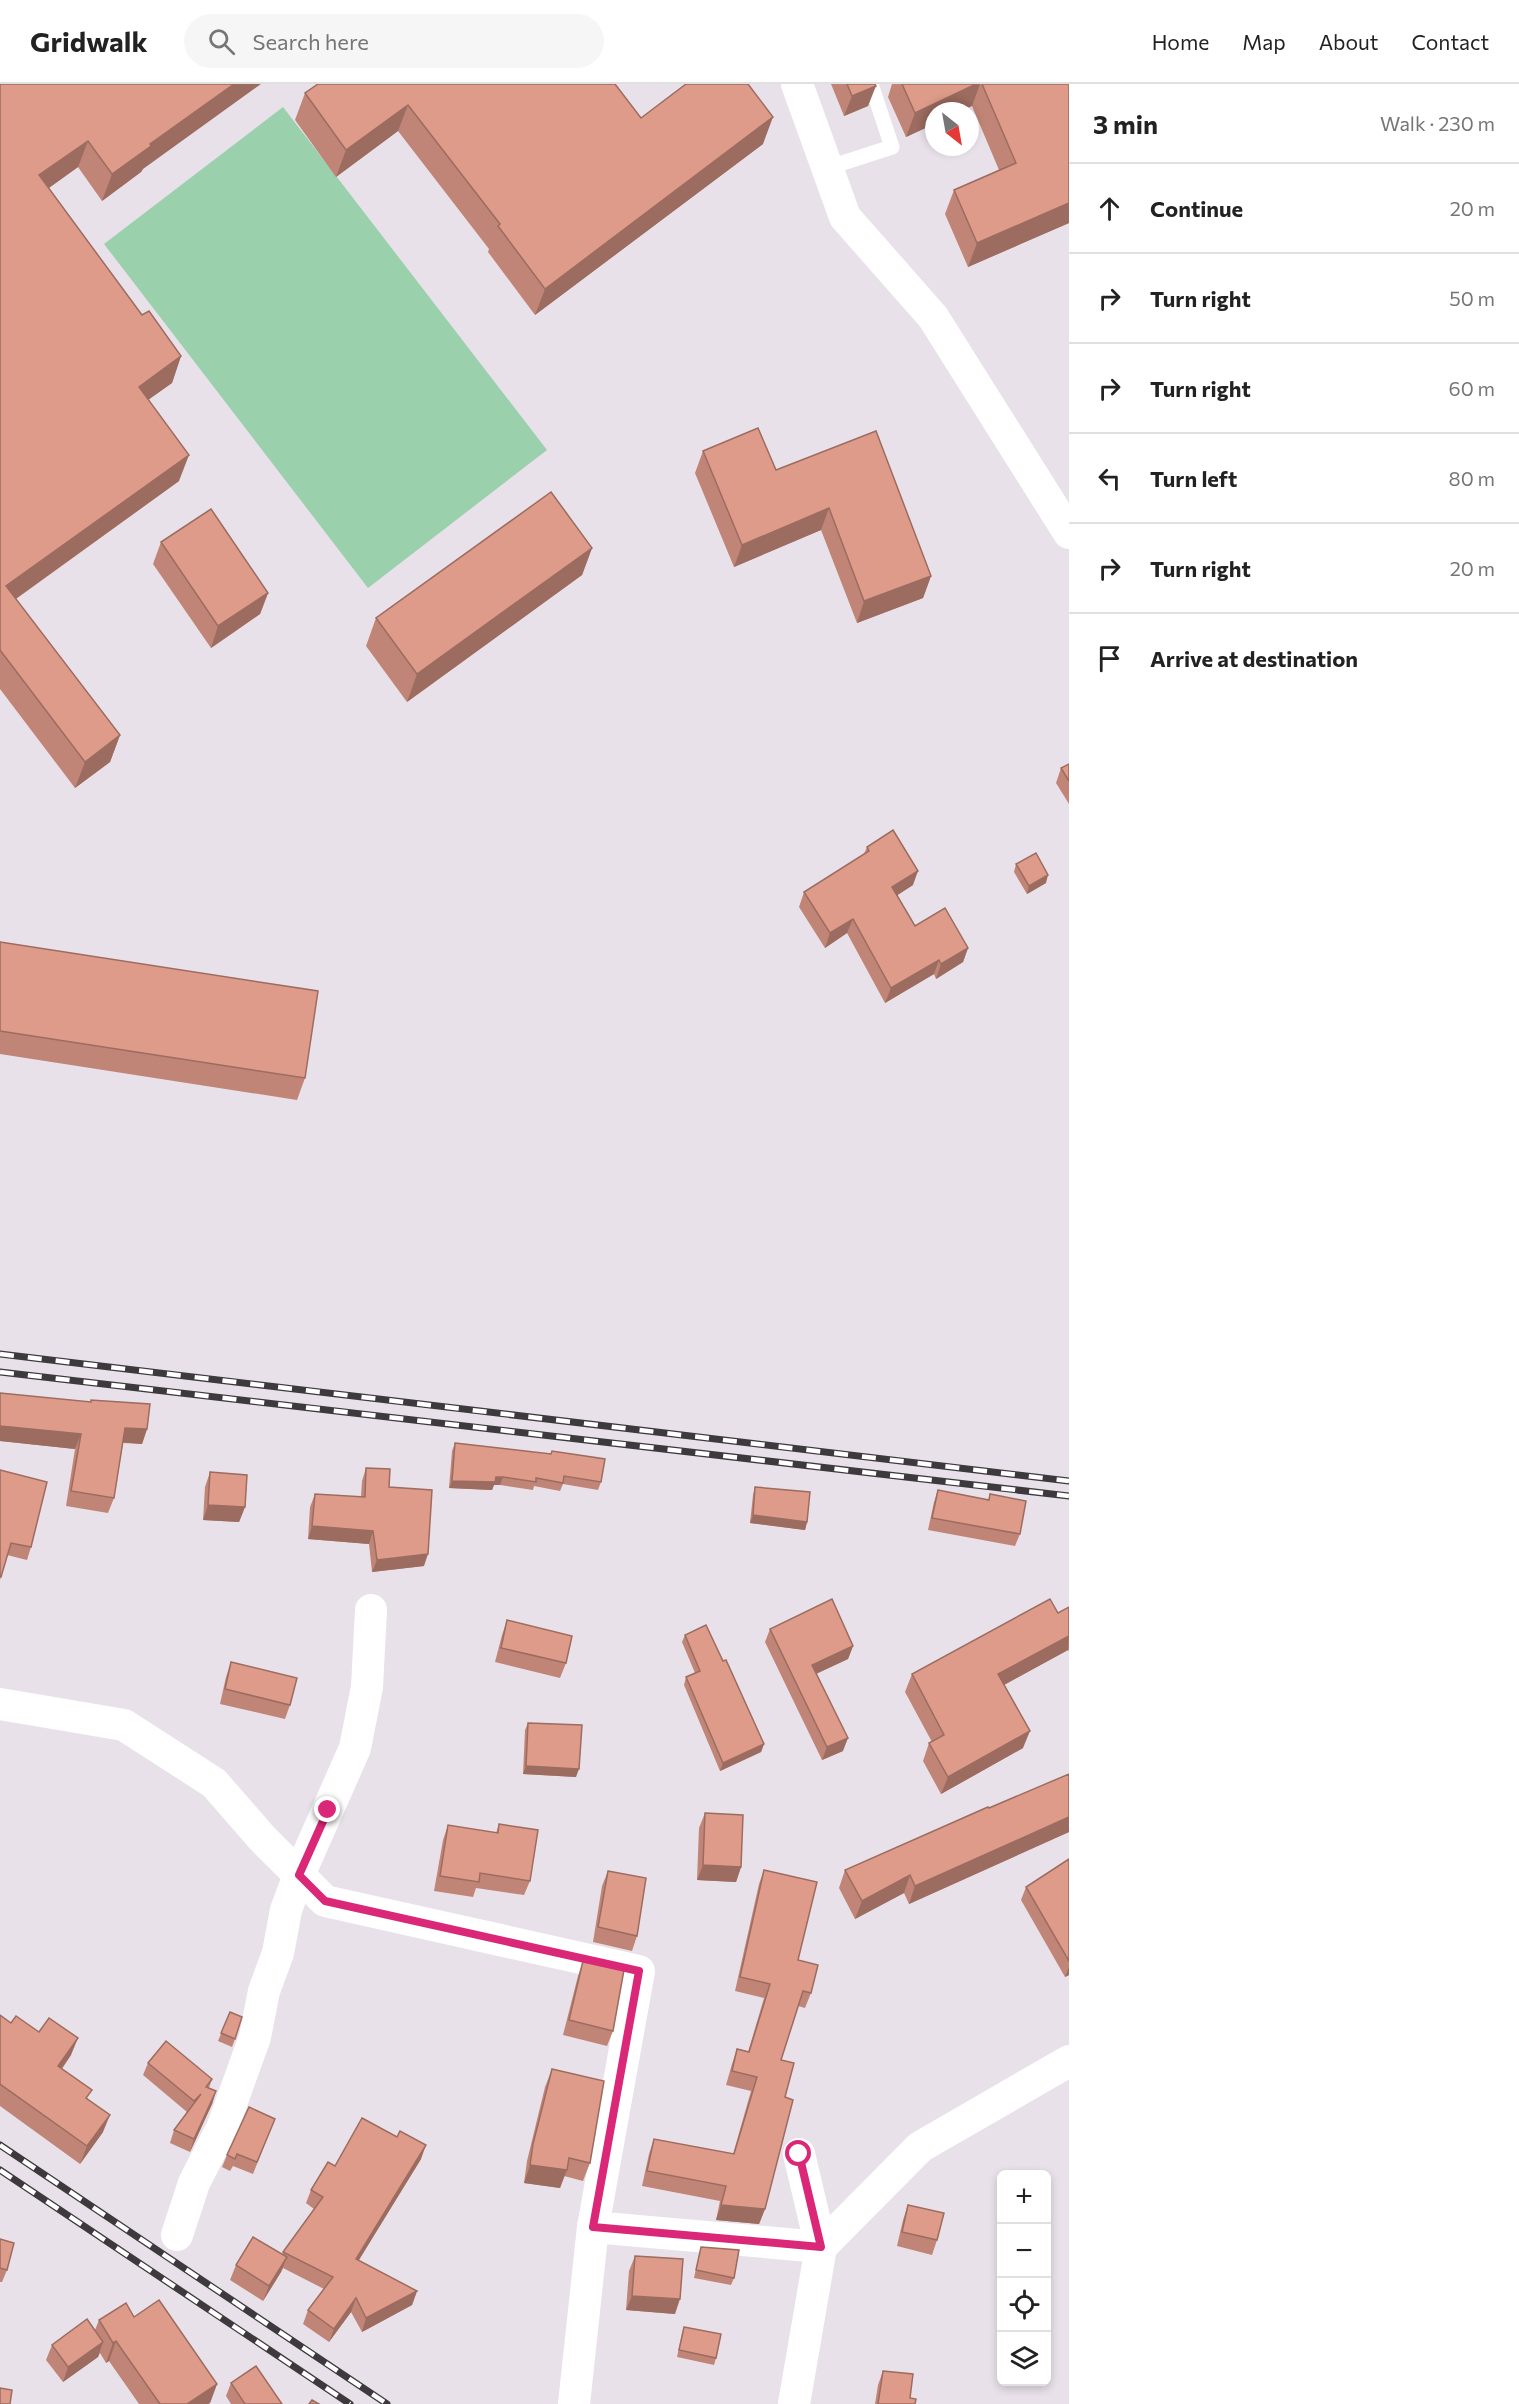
<!DOCTYPE html>
<meta charset="utf-8">
<style>
body{margin:0;font-family:Commissioner,sans-serif;background:#f6f6f6;color:#222}
.controls{position:absolute;right:18px;bottom:18px;display:grid;overflow:hidden;border-radius:9px;box-shadow:0 3px 9px #0003}
.controls button{width:54px;height:54px;display:grid;place-items:center;padding:0;border:0;border-bottom:2px solid #e0e0e0;background:#fff;color:#222;font:30px sans-serif}
.compass{position:absolute;left:925px;top:18px;width:54px;height:54px;border-radius:50%;background:#fff;box-shadow:0 3px 9px #0003;rotate:149deg}
.stop{position:absolute;width:18px;height:18px;margin:-14px;border:4px solid #db2777;border-radius:50%;background:#fff}
.stop.end{background:#db2777;border-color:#fff;box-shadow:0 2px 6px #0008}
.list{margin:0;padding:0;list-style:none}
h2{display:flex;justify-content:space-between;align-items:center;height:78px;margin:0;padding:0 24px;font-size:26px}
h2 small{font-size:20px;font-weight:400;color:#767676}
.list li{display:grid;grid-template-columns:39px 1fr auto;gap:18px;align-items:center;box-sizing:border-box;height:90px;padding:0 24px;border-top:2px solid #e0e0e0}
.list b{display:block;font-size:22px;white-space:nowrap}
.list em{font-size:20px;font-style:normal;color:#767676}
.icon{flex:none;width:33px;height:33px;fill:none;stroke:currentColor;stroke-width:2;stroke-linecap:round;stroke-linejoin:round}
.map{position:relative;flex:none;width:1069px;height:2320px;overflow:hidden}
header{display:flex;align-items:center;gap:36px;box-sizing:border-box;height:84px;padding:0 30px;background:#fff;border-bottom:2px solid #e0e0e0}
header strong{font-size:28px}
nav{display:flex;gap:33px;margin-inline-start:auto;font-size:21px}
.search{width:420px;height:54px;background:#f6f6f6;display:flex;align-items:center;gap:15px;box-sizing:border-box;padding:0 21px;border-radius:33px;color:#767676;font-size:22px}
main{display:flex}
aside{flex:1;background:#fff}
.map>svg:first-child{display:block}
</style>
<header>
<strong>Gridwalk</strong>
<div class="search"><svg class="icon" aria-label="search" viewBox="0 0 24 24"><circle cx="10" cy="10" r="6"/><path d="M15 15l6 6"/></svg>Search here</div>
<nav><a>Home</a><a>Map</a><a>About</a><a>Contact</a></nav>
</header>
<main>
<div class="map">
<svg width="1069" height="2320" viewBox="0 0 1069 2320">
<rect width="100%" height="100%" fill="#e9e1ea"/>
<!-- green -->
<path fill="#9ad0ab" d="M283 23 547 366 368 504 104 160Z"/>
<g fill="none" stroke-linecap="round" stroke-linejoin="round">
<!-- lane -->
<path stroke="#fff" stroke-width="15" d="M827 84 892 63 871 0"/>
<!-- street -->
<g stroke="#fff" stroke-width="32">
<path d="M797 0 845 133 933 233 1069 449"/>
<path d="M0 1620 124 1641 214 1699 262 1754 325 1817 639 1887 593 2143 821 2163 920 2063 1069 1977"/>
<path d="M177 2151 194 2099 223 2042 255 1953 264 1907 278 1869 286 1826 299 1791 355 1664 367 1603 371 1526"/>
<path d="M574 2320 593 2143"/>
<path d="M794 2320 821 2163 799 2070"/>
</g>
<!-- rail casing -->
<g stroke="#3d393d" stroke-width="7">
<g id="rail">
<path d="M0 1270 1069 1397"/>
<path d="M0 1288 1069 1412"/>
<path d="M0 2061 387 2320"/>
<path d="M0 2086 350 2320"/>
</g>
</g>
<!-- rail -->
<use href="#rail" stroke="#fff" stroke-width="4.5" stroke-dasharray="14" stroke-linecap="butt"/>
</g>
<!-- wall -->
<g fill="#c08576">
<path d="M0 0 143 85 141 88 102 117 78 83 49 104 142 231 181 272 172 299 148 315 179 397 16 515 120 651 110 678 75 704 0 605Z"/>
<path d="M831 0H875L868 22 844 32Z"/>
<path d="M892 0H1069V139L968 183 945 130 954 106 999 86 972 22 934 27V40L906 53 888 13Z"/>
<path d="M305 9 641 34 763 60 535 231 488 168 489 165 398 47 336 93 295 36Z"/>
<path d="M703 367 776 386 931 492 923 514 857 539 821 446 734 483 695 389Z"/>
<path d="M161 458 268 509 260 530 211 564 153 480Z"/>
<path d="M592 464 582 491 407 618 366 562 376 534Z"/>
<path d="M1069 680V720L1056 699 1061 684Z"/>
<path d="M867 763 913 801 897 811 915 842 968 864 963 878 936 895 934 890 885 919 847 849 825 864 799 823 804 808 864 770Z"/>
<path d="M1016 780 1046 799 1027 810 1014 788Z"/>
<path d="M0 858 305 994 297 1016 0 970Z"/>
<path d="M0 1309 147 1345 142 1360 123 1359 114 1414 108 1429 66 1422 75 1365 0 1357Z"/>
<path d="M455 1359 551 1370 552 1367 601 1398 598 1406 563 1400 560 1407 534 1402 533 1406 500 1401H494L492 1406 449 1404 452 1367Z"/>
<path d="M366 1384 389 1403 424 1482 372 1488 369 1460 308 1455 310 1423 315 1410 361 1413 362 1397Z"/>
<path d="M0 1386 31 1463 27 1476 7 1471 0 1496Z"/>
<path d="M210 1388 245 1423 239 1438 203 1436 205 1403Z"/>
<path d="M755 1403 807 1438 805 1446 750 1439 753 1411Z"/>
<path d="M938 1406 988 1416 990 1410 1020 1450 1015 1462 928 1446 934 1418Z"/>
<path d="M1069 1523V1567L1068 1566 1004 1601 1023 1664 941 1710 923 1677 929 1659 932 1658 905 1608 912 1590 1058 1529Z"/>
<path d="M507 1536 566 1579 560 1594 495 1578 502 1551Z"/>
<path d="M770 1545 853 1562 848 1575 816 1590 843 1667 822 1676 765 1558Z"/>
<path d="M685 1551 723 1577 764 1660 761 1668 720 1687 684 1601 686 1593 695 1589 682 1558Z"/>
<path d="M231 1578 290 1621 285 1635 220 1620 226 1593Z"/>
<path d="M528 1639 576 1693 523 1690 525 1646Z"/>
<path d="M1069 1690V1748L909 1820 904 1809 855 1835 839 1804 845 1786Z"/>
<path d="M705 1729 741 1783 736 1798 697 1796 699 1744Z"/>
<path d="M499 1740 530 1797 524 1811 476 1804 473 1813 434 1807 443 1756 448 1741 496 1749Z"/>
<path d="M1069 1775V1891L1065 1893 1021 1816 1026 1803Z"/>
<path d="M764 1786 811 1909 805 1924 798 1922 781 1976 785 2013 765 2125 759 2140 716 2136 720 2117 642 2102 649 2070 654 2055 733 2070 751 2007 726 2001 732 1980 737 1965 748 1968 764 1914 735 1907 759 1800Z"/>
<path d="M608 1787 637 1852 632 1867 593 1858 602 1802Z"/>
<path d="M583 1877 613 1947 607 1962 563 1951 578 1892Z"/>
<path d="M230 1928 235 1955 232 1963 218 1957Z"/>
<path d="M0 1931 11 1939 71 1971 62 1985 89 2016 103 2048 80 2080 0 2022Z"/>
<path d="M148 1979 212 1995 209 2004 216 2007 212 2020 190 2068 170 2059 174 2046 187 2028 143 1991Z"/>
<path d="M552 1985 590 2079 583 2097 564 2092 560 2104 524 2099 527 2077 545 2003Z"/>
<path d="M270 2047 253 2090 233 2082 230 2087 222 2083 227 2071Z"/>
<path d="M421 2075 358 2177 417 2207 412 2221 362 2248 351 2228 329 2258 303 2240 308 2226 324 2205 283 2184 281 2188 263 2217 230 2196 236 2181 282 2171 283 2168 314 2125 306 2119 311 2106 335 2082Z"/>
<path d="M908 2121 937 2156 932 2171 897 2162 903 2136Z"/>
<path d="M0 2155 7 2186 2 2198H0Z"/>
<path d="M701 2163 734 2194 731 2201 694 2194 699 2171Z"/>
<path d="M635 2172 675 2230 626 2226 629 2187Z"/>
<path d="M134 2233 217 2300 210 2319 208 2320H139L109 2277 106 2279 100 2269 98 2273 63 2298 46 2276 52 2261 95 2246 99 2236Z"/>
<path d="M684 2243 716 2274 714 2281 677 2273 682 2250Z"/>
<path d="M883 2287 910 2314 915 2320H875L878 2301Z"/>
<path d="M231 2299 282 2320H231L226 2312Z"/>
</g>
<!-- shaded-wall -->
<g fill="#9c6c60">
<path d="M234 0H261L143 85 141 88 102 117 112 90 150 60Z"/>
<path d="M976 0H980L972 22 961 27H934V40L906 53 915 29Z"/>
<path d="M876 2 868 22 844 32 852 12Z"/>
<path d="M408 21 398 47 336 93 346 66Z"/>
<path d="M773 33 763 60 535 231 545 205Z"/>
<path d="M88 57 78 83 29 118 39 91Z"/>
<path d="M1069 119V139L968 183 977 159Z"/>
<path d="M181 272 172 299 130 329 139 303Z"/>
<path d="M189 371 179 397 0 526 6 502Z"/>
<path d="M829 424 821 446 734 483 742 461Z"/>
<path d="M592 464 582 491 407 618 417 590Z"/>
<path d="M931 492 923 514 857 539 864 517Z"/>
<path d="M268 509 260 530 211 564 218 542Z"/>
<path d="M120 651 110 678 75 704 85 678Z"/>
<path d="M918 787 913 801 887 818 892 803Z"/>
<path d="M1048 791 1046 799 1027 810 1029 802Z"/>
<path d="M853 835 847 849 825 864 830 849Z"/>
<path d="M968 864 963 878 936 895 941 880Z"/>
<path d="M939 876 934 890 885 919 891 904Z"/>
<path d="M0 1342 81 1350 75 1365 0 1357Z"/>
<path d="M125 1344 147 1345 142 1360 120 1358Z"/>
<path d="M503 1393 500 1401H494L492 1406 449 1404 452 1397Z"/>
<path d="M208 1421 245 1423 239 1438 203 1436Z"/>
<path d="M753 1431 807 1438 805 1446 750 1439Z"/>
<path d="M312 1442 373 1447 369 1460 308 1455Z"/>
<path d="M428 1470 424 1482 372 1488 377 1476Z"/>
<path d="M1069 1552 1068 1566 991 1608 998 1590Z"/>
<path d="M853 1562 848 1575 807 1594 812 1581Z"/>
<path d="M1030 1647 1023 1664 941 1710 948 1693Z"/>
<path d="M848 1654 843 1667 822 1676 827 1663Z"/>
<path d="M764 1660 761 1668 720 1687 723 1679Z"/>
<path d="M526 1682 579 1685 576 1693 523 1690Z"/>
<path d="M1069 1733V1748L909 1820 915 1802Z"/>
<path d="M703 1781 741 1783 736 1798 697 1796Z"/>
<path d="M910 1791 904 1809 855 1835 862 1817Z"/>
<path d="M1069 1883V1891L1065 1893Z"/>
<path d="M78 1954 71 1971 51 1999 58 1982Z"/>
<path d="M216 2007 212 2020 190 2068 194 2055Z"/>
<path d="M110 2031 103 2048 80 2080 87 2062Z"/>
<path d="M426 2061 421 2075 351 2189 356 2175Z"/>
<path d="M530 2081 567 2086 560 2104 524 2099Z"/>
<path d="M721 2121 765 2125 759 2140 716 2136Z"/>
<path d="M287 2173 281 2188 263 2217 269 2202Z"/>
<path d="M417 2207 412 2221 362 2248 366 2234Z"/>
<path d="M632 2212 680 2215 675 2230 626 2226Z"/>
<path d="M356 2214 351 2228 329 2258 334 2245Z"/>
<path d="M116 2257 109 2277 106 2279 113 2259Z"/>
<path d="M103 2258 98 2273 63 2298 68 2283Z"/>
<path d="M217 2300 210 2319 208 2320H187Z"/>
</g>
<!-- building -->
<g fill="#df9b89" stroke="#9c6c60" stroke-width="1.5">
<path d="M0 0H234L150 60 151 62 112 90 88 57 39 91 142 231 149 227 181 272 139 303 189 371 6 502 120 651 85 678 0 566Z"/>
<path d="M318 0H615L641 34 686 0H748L773 33 545 205 498 142 500 140 408 21 346 66 305 9Z"/>
<path d="M847 0H875L876 2 852 12Z"/>
<path d="M902 0H976L915 29Z"/>
<path d="M982 0H1069V119L977 159 954 106 1016 79Z"/>
<path d="M758 344 776 386 876 347 931 492 864 517 829 424 742 461 703 367Z"/>
<path d="M551 408 592 464 417 590 376 534Z"/>
<path d="M211 425 268 509 218 542 161 458Z"/>
<path d="M1069 680V697L1061 684Z"/>
<path d="M893 746 918 787 892 803 915 842 945 824 968 864 941 880 939 876 891 904 853 835 830 849 804 808 869 767 867 763Z"/>
<path d="M1036 769 1048 791 1029 802 1016 780Z"/>
<path d="M0 858 318 907 305 994 0 947Z"/>
<path d="M0 1309 91 1318V1316L150 1320 147 1345 125 1344 114 1414 71 1407 81 1350 0 1342Z"/>
<path d="M455 1359 551 1370 552 1367 605 1375 601 1398 564 1392 563 1399 536 1394V1398L503 1393H496L495 1398 452 1397Z"/>
<path d="M366 1384 390 1385 389 1403 432 1406 428 1470 377 1476 373 1447 312 1442 315 1410 365 1413Z"/>
<path d="M0 1386 47 1398 31 1463 11 1459 1 1493H0Z"/>
<path d="M210 1388 247 1391 245 1423 208 1421Z"/>
<path d="M755 1403 810 1408 807 1438 753 1431Z"/>
<path d="M938 1406 989 1416 990 1410 1026 1417 1020 1450 932 1434Z"/>
<path d="M832 1515 853 1562 812 1581 848 1654 827 1663 770 1545Z"/>
<path d="M1050 1515 1058 1529 1069 1523V1552L998 1590 1030 1647 948 1693 929 1659 944 1651 912 1590Z"/>
<path d="M507 1536 572 1552 566 1579 501 1564Z"/>
<path d="M706 1541 723 1577 726 1576 764 1660 723 1679 686 1593 700 1587 685 1551Z"/>
<path d="M231 1578 297 1594 290 1621 225 1605Z"/>
<path d="M528 1639 582 1641 579 1685 526 1682Z"/>
<path d="M1069 1690V1733L915 1802 910 1791 862 1817 845 1786 988 1723 989 1724Z"/>
<path d="M705 1729 743 1731 741 1783 703 1781Z"/>
<path d="M499 1740 538 1746 530 1797 480 1789 479 1798 440 1792 448 1741 498 1749Z"/>
<path d="M1069 1775V1877L1026 1803Z"/>
<path d="M764 1786 817 1798 798 1876 818 1881 811 1909 803 1907 781 1976 794 1979 785 2013 793 2016 765 2125 721 2121 726 2102 647 2087 654 2055 734 2070 757 1993 732 1987 737 1965 749 1968 770 1900 740 1893Z"/>
<path d="M608 1787 646 1794 637 1852 598 1843Z"/>
<path d="M583 1877 624 1886 613 1947 569 1936Z"/>
<path d="M230 1928 242 1933 235 1955 221 1949Z"/>
<path d="M0 1931 11 1939 16 1932 39 1948 49 1934 78 1954 58 1982 92 2006 86 2014 110 2031 87 2062 0 2000Z"/>
<path d="M166 1957 212 1995 206 2003 216 2007 194 2055 174 2046 201 2010 194 2017 148 1979Z"/>
<path d="M552 1985 604 1997 590 2079 569 2074 567 2086 530 2081 533 2060Z"/>
<path d="M249 2023 275 2035 257 2078 237 2070 235 2075 227 2071Z"/>
<path d="M362 2034 397 2053 400 2047 426 2061 356 2175 417 2207 366 2234 356 2214 334 2245 308 2226 333 2193 283 2168 323 2113 311 2106 328 2078 335 2082Z"/>
<path d="M908 2121 944 2129 937 2156 902 2148Z"/>
<path d="M253 2153 287 2173 269 2202 236 2181Z"/>
<path d="M0 2155 14 2159 7 2186 0 2184Z"/>
<path d="M701 2163 739 2166 734 2194 696 2186Z"/>
<path d="M635 2172 683 2175 680 2215 632 2212Z"/>
<path d="M159 2216 217 2300 187 2320H160L116 2257 113 2259 99 2236 126 2219 134 2233Z"/>
<path d="M87 2235 103 2258 68 2283 52 2261Z"/>
<path d="M684 2243 721 2250 716 2274 679 2266Z"/>
<path d="M256 2282 282 2320H245L231 2299Z"/>
<path d="M883 2287 913 2290 910 2314 916 2315 915 2320H878Z"/>
<path d="M0 2304 12 2306 10 2320H0Z"/>
<path d="M312 2316 319 2320H309Z"/>
</g>
<g fill="none" stroke-linecap="round" stroke-linejoin="round">
<!-- route -->
<path stroke="#db2777" stroke-width="8" d="M328 1726 299 1791 325 1817 639 1887 593 2143 821 2163 799 2070"/>
</g>
</svg>
<div class="controls">
<button>+</button>
<button>−</button>
<button><svg class="icon" aria-label="locate" viewBox="0 0 24 24"><circle cx="12" cy="12" r="6"/><path d="M12 2v4M12 18v4M2 12h4M18 12h4"/></svg></button>
<button><svg class="icon" aria-label="layers" viewBox="0 0 24 24"><path d="M12 4l9 5-9 5-9-5zM3 14l9 5 9-5"/></svg></button>
</div>
<svg class="compass" viewBox="-18 -18 36 36"><path d="M0-13l5 13h-10z" fill="#e53935"/><path d="M0 13l5-13h-10z" fill="#767676"/></svg>
<div class="stop" style="left:799px;top:2070px"></div>
<div class="stop end" style="left:328px;top:1726px"></div>
</div>
<aside>
<h2>3 min<small>Walk · 230 m</small></h2>
<ul class="list">
<li><svg class="icon" aria-label="ahead" viewBox="0 0 24 24"><path d="M12 20V5M6 11l6-6 6 6"/></svg><div><b>Continue</b></div><em>20 m</em></li>
<li><svg class="icon" aria-label="right" viewBox="0 0 24 24"><path d="M7 20v-9h11M14 6l5 5-5 5"/></svg><div><b>Turn right</b></div><em>50 m</em></li>
<li><svg class="icon" aria-label="right" viewBox="0 0 24 24"><path d="M7 20v-9h11M14 6l5 5-5 5"/></svg><div><b>Turn right</b></div><em>60 m</em></li>
<li><svg class="icon" aria-label="left" viewBox="0 0 24 24"><path d="M17 20v-9H6M10 6l-5 5 5 5"/></svg><div><b>Turn left</b></div><em>80 m</em></li>
<li><svg class="icon" aria-label="right" viewBox="0 0 24 24"><path d="M7 20v-9h11M14 6l5 5-5 5"/></svg><div><b>Turn right</b></div><em>20 m</em></li>
<li><svg class="icon" aria-label="arrive" viewBox="0 0 24 24"><path d="M6 21V4h12l-3 4 3 4H6"/></svg><div><b>Arrive at destination</b></div></li>
</ul>
</aside>
</main>
